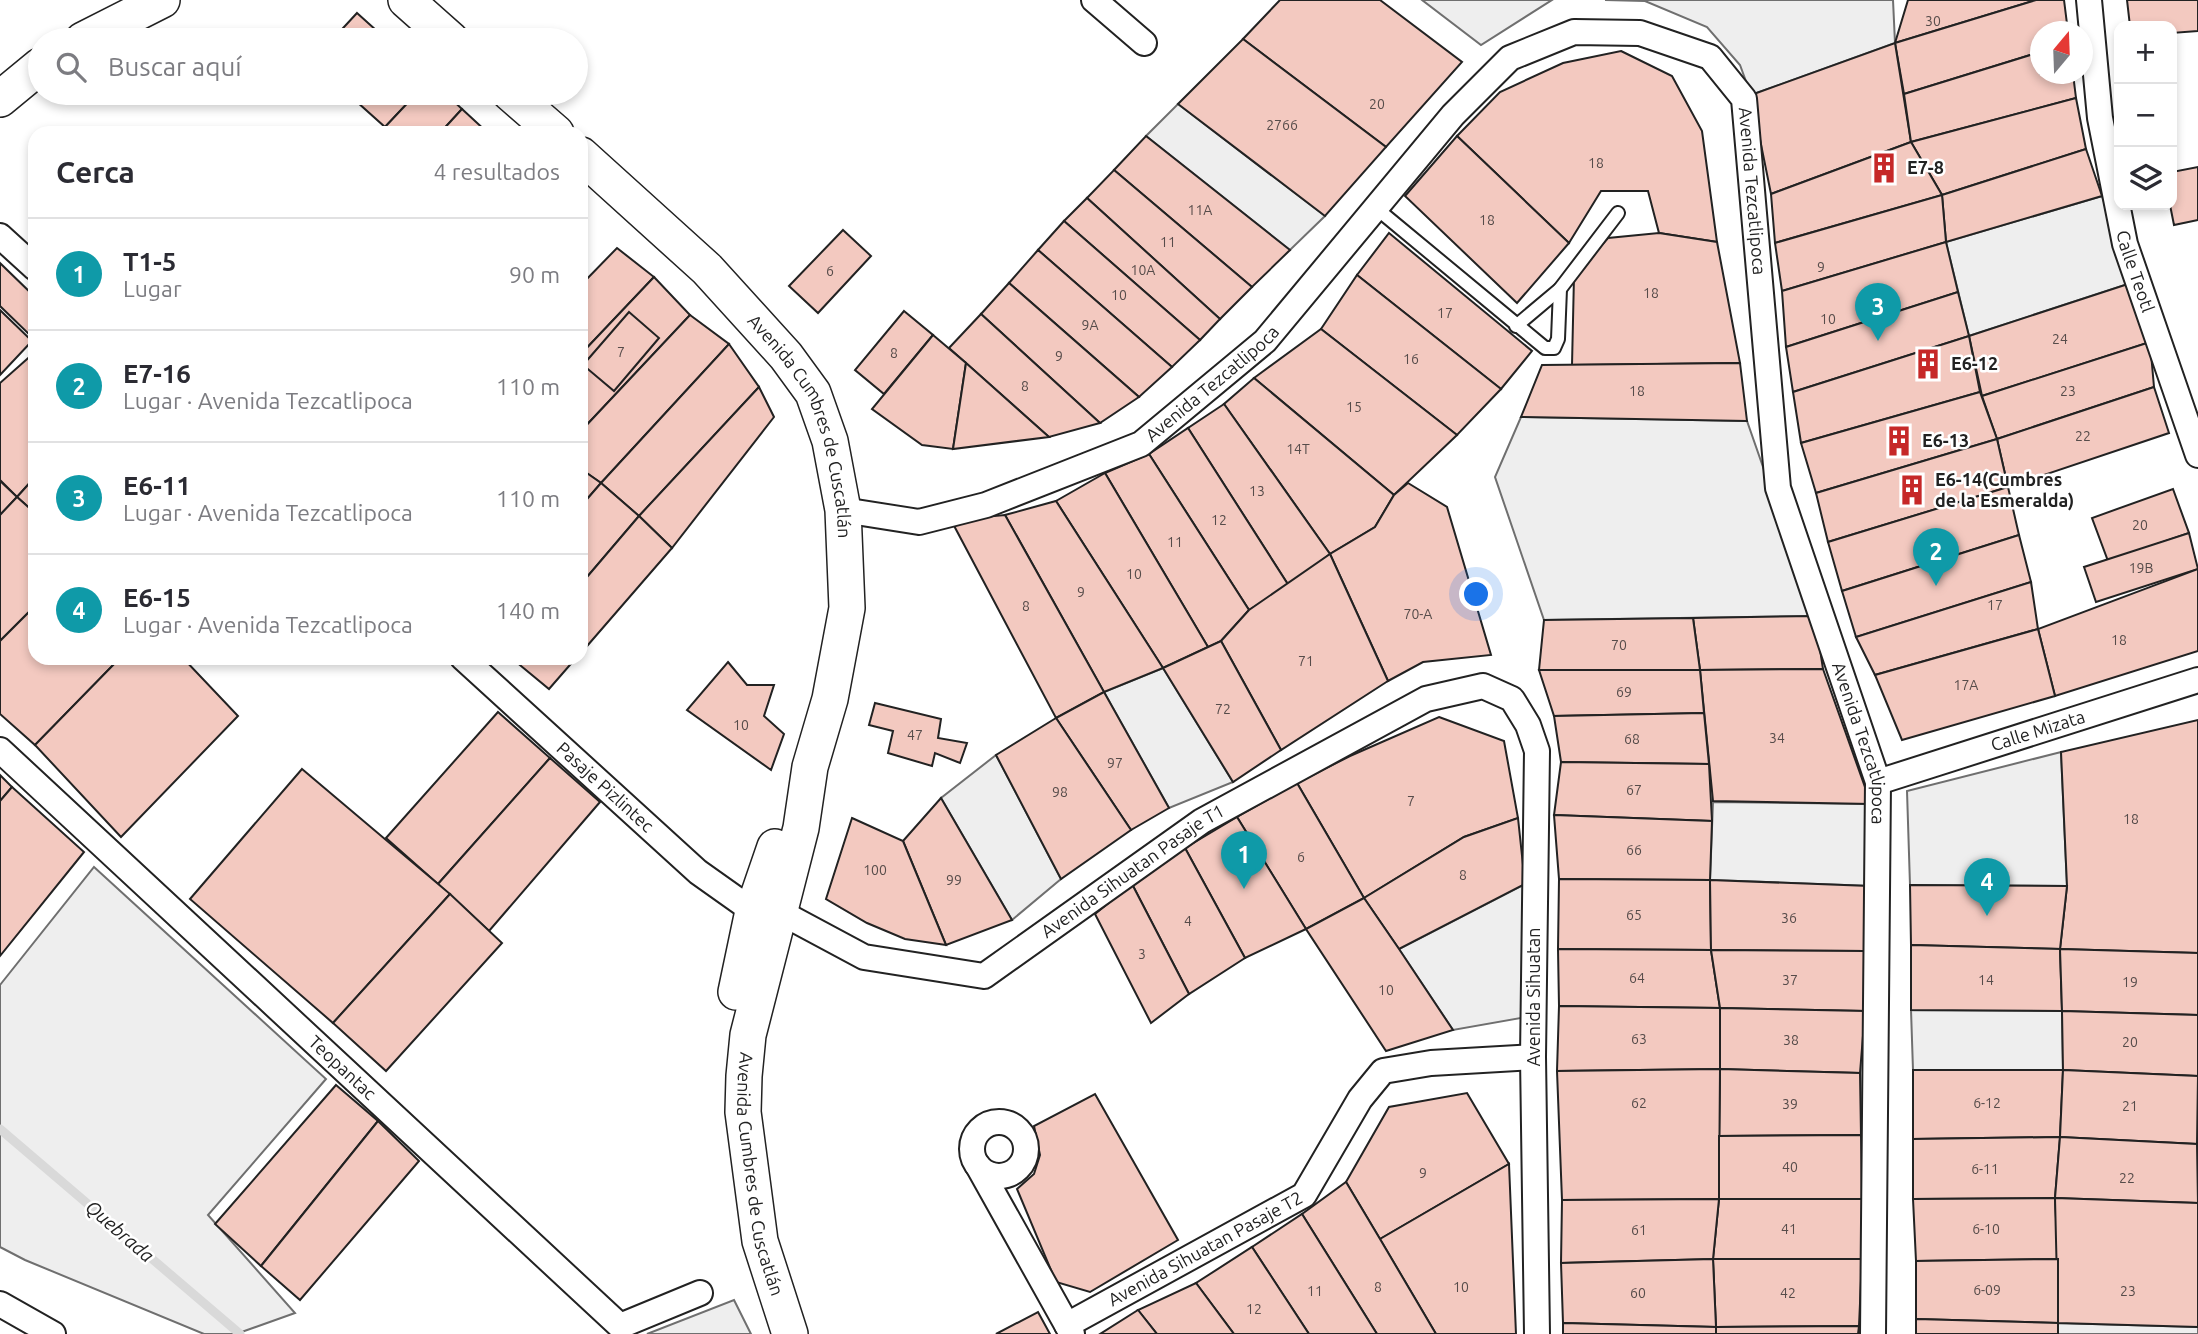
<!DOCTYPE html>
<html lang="es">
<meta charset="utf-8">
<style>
body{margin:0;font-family:Ubuntu,sans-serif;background:#f2f2f3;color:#2b2b33}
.controls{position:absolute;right:21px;top:21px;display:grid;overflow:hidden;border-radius:14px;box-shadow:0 4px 10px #0003}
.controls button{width:63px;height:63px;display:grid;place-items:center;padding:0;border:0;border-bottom:2px solid #e1e1e2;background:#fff;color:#2b2b33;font:35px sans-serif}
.compass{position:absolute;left:2030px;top:21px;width:63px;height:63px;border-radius:50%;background:#fff;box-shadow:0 4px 10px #0003;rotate:19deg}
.you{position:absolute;left:1477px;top:595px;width:24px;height:24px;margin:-18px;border:5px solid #fff;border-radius:50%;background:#1a73e8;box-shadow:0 0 0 10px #1a73e833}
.badge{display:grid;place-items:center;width:46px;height:46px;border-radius:50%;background:#1a73e8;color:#fff;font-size:23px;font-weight:700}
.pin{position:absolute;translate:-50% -58px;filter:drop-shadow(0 2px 4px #0008)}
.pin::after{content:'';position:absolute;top:37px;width:24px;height:21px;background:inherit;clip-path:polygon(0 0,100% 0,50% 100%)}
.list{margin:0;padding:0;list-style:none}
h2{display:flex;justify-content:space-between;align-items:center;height:91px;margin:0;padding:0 28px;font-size:30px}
h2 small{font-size:23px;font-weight:400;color:#7c7c81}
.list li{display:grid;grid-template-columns:46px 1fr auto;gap:21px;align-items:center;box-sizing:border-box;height:112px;padding:0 28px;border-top:2px solid #e1e1e2}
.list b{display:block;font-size:26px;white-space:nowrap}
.list p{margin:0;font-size:23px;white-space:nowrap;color:#7c7c81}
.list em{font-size:23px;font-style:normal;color:#7c7c81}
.icon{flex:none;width:38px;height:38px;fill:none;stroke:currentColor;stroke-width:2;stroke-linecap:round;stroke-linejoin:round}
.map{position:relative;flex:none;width:2198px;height:1334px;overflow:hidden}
.search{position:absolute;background:#fff;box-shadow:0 4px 10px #0003;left:28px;top:28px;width:560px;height:77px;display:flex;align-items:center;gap:18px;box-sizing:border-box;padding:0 24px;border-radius:38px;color:#7c7c81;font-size:26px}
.panel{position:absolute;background:#fff;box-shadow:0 4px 10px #0003;left:28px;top:126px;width:560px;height:539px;border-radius:21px}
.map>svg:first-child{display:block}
</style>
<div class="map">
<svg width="2198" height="1334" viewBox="0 0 2198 1334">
<rect width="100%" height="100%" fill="#fff"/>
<!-- green -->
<g fill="#eee" stroke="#6f6f6f" stroke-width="2">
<path d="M1422 0H1552L1481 45Z"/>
<path d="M1605 0H1893L1895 43 1751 95 1740 65 1707 27 1645 1Z"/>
<path d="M1178 104 1325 216 1290 250 1146 136Z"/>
<path d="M2102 196 2131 283 1969 336 1946 242Z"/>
<path d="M1521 417 1747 421 1815 616 1544 620 1495 477Z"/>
<path d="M1163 668 1233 782 1169 808 1104 692Z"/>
<path d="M2061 752 2067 886 1910 885 1907 791Z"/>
<path d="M996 755 1061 879 1012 920 941 798Z"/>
<path d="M1713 802 1871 804 1870 886 1710 880Z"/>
<path d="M94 867 326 1079 208 1215 295 1313 236 1334H204L25 1260 0 1247V985Z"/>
<path d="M1525 884 1521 1018 1453 1030 1399 949Z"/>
<path d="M1911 1010 2062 1011 2063 1070H1913Z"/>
<path d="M734 1300 751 1334H647Z"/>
<path d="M2058 1323 2198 1327V1334H2058Z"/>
</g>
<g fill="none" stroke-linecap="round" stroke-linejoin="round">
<!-- stream -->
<path stroke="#d9d9d9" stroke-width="9" d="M0 1129 240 1334"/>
</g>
<!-- building -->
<g fill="#f3c9c0" stroke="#222" stroke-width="2">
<path d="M1280 0H1380L1462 62 1386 147 1243 39Z"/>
<path d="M1908 0H2036L1895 43Z"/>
<path d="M2036 0H2064L2068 32H2040V52L1904 94 1895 43Z"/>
<path d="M2127 0H2198V31L2172 33V26H2130Z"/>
<path d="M357 13 387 40H332Z"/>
<path d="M1243 39 1386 147 1325 216 1178 104Z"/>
<path d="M1895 43 1911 142 1771 194 1751 95Z"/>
<path d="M1621 51 1672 76 1702 131 1717 242 1659 233 1648 191H1601L1569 243 1457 136 1500 92 1563 63Z"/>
<path d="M2040 52V74H2073L2076 98 1911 142 1904 94Z"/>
<path d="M347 93H417L385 127Z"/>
<path d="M417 93H445L462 109 440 133H391L385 127Z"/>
<path d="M2076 98 2086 149 1942 195 1911 142Z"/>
<path d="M462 109 488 133H440Z"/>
<path d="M1146 136 1290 250 1252 287 1114 170Z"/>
<path d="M1457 136 1569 243 1517 303 1405 196Z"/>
<path d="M1911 142 1942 195 1775 243 1771 194Z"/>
<path d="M2086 149 2102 196 1946 242 1942 195Z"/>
<path d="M2198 167V220L2174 225 2170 205 2172 172Z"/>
<path d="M1114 170 1252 287 1220 319 1087 198Z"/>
<path d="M1942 195 1946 242 1782 291 1775 243Z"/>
<path d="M1087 198 1220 319 1200 340 1064 221Z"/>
<path d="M1064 221 1200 340 1172 367 1038 250Z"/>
<path d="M843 230 871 256 818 313 789 286Z"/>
<path d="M1389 233 1532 351 1501 389 1357 275Z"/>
<path d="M1659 233 1717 242 1740 363 1572 365 1574 276 1608 238Z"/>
<path d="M1946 242 1958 292 1786 347 1782 291Z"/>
<path d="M617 248 654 277 581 354V285Z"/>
<path d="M1038 250 1172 367 1139 397 1009 283Z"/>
<path d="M0 263 35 297V340L0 306Z"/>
<path d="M1357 275 1501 389 1457 435 1321 329Z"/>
<path d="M654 277 690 315 581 431V354Z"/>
<path d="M1009 283 1139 397 1100 423 981 314Z"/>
<path d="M2131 283 2150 342 1982 396 1969 336Z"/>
<path d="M1958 292 1969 336 1793 392 1786 347Z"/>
<path d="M0 310 32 341 0 375Z"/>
<path d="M904 311 933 335 884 394 855 370Z"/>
<path d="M629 312 659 338 614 391 583 365Z"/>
<path d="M981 314 1100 423 1049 437 949 348Z"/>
<path d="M690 315 729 344 601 483 581 469V431Z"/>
<path d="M1321 329 1457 435 1394 495 1254 378Z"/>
<path d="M933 335 966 363 953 449 922 445 872 409Z"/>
<path d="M1969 336 1980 392 1801 443 1793 392Z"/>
<path d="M2150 342 2154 387 1997 439 1982 396Z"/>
<path d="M729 344 759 387 639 516 601 483Z"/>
<path d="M35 352V477L17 497 0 480V383Z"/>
<path d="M966 363 1049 437 953 449Z"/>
<path d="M1740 363 1747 421 1521 417 1542 365Z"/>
<path d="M1254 378 1394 495 1375 527 1330 554 1224 404Z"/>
<path d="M759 387 774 417 672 548 639 516Z"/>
<path d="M2154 387 2169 433 2008 487 1997 439Z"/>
<path d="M1980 392 1997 439 1816 493 1801 443Z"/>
<path d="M1224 404 1330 554 1289 586 1188 428Z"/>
<path d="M1188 428 1289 586 1249 610 1149 454Z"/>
<path d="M1997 439 2008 487 1828 542 1816 493Z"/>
<path d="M1149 454 1249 610 1221 641 1208 647 1105 473Z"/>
<path d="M581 469 601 483 581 506Z"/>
<path d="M1105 473 1208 647 1163 668 1056 501Z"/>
<path d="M35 477V513L17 497Z"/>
<path d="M0 481 17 497 0 515Z"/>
<path d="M601 483 639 516 581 584V506Z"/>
<path d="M1408 483 1447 507 1491 655 1423 662 1388 681 1330 554 1375 527 1394 495Z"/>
<path d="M2008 487 2019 535 1842 591 1828 542Z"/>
<path d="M2173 489 2189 533 2108 561 2092 518Z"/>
<path d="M17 497 35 513V606L0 641V515Z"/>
<path d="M1056 501 1163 668 1104 692 1005 515Z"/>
<path d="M1005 515 1104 692 1056 718 951 520Z"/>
<path d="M639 516 672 548 581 653V584Z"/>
<path d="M2189 533 2198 569 2096 602 2084 567Z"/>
<path d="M2019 535 2031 582 1856 637 1842 591Z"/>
<path d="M1330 554 1388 681 1281 750 1221 641 1249 610Z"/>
<path d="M2198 569V651L2055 696 2038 629Z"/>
<path d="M2031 582 2038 629 1875 675 1856 637Z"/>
<path d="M35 606V658H120L35 745 0 714V641Z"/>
<path d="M1815 616 1823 669 1700 670 1693 618Z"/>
<path d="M1693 618 1700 670H1539L1544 620Z"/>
<path d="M2038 629 2055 696 1902 740 1875 675Z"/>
<path d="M1221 641 1281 750 1233 782 1163 668Z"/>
<path d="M120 658H183L238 716 121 837 35 745Z"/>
<path d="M518 658H576L549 689 515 661Z"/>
<path d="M728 662 747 685H774L764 716 784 734 771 770 687 710Z"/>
<path d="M1823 669 1871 804 1713 801 1700 670Z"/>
<path d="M1539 670H1700L1704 713 1554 716Z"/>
<path d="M1104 692 1169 808 1131 830 1056 718Z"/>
<path d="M875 703 941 719 938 738 967 743 960 763 935 753 932 766 888 753 893 731 869 725Z"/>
<path d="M498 712 550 758 438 884 386 838Z"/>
<path d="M1704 713 1709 764 1561 762 1554 716Z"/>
<path d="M1439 717 1504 741 1518 818 1464 837 1364 898 1297 783 1350 756Z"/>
<path d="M1056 718 1131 830 1061 879 996 755Z"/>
<path d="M2198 720V953L2060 949 2067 886 2061 752Z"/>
<path d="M550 758 600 802 489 931 438 884Z"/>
<path d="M1561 762 1709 764 1712 821 1554 815Z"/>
<path d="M302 769 450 894 333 1023 190 899Z"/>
<path d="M0 775 12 787 0 801Z"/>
<path d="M1297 783 1364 898 1306 929 1237 817Z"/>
<path d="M12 787 84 852 0 956V801Z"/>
<path d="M941 798 1012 920 946 945 903 841Z"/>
<path d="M1554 815 1712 821 1710 880 1559 879Z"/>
<path d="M1237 817 1306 929 1245 958 1185 848Z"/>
<path d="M852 818 903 841 946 945 905 939 867 923 826 899Z"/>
<path d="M1518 818 1525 884 1399 949 1364 898 1464 837Z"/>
<path d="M1185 848 1245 958 1189 994 1132 884Z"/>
<path d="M1559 879 1710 880 1711 950 1558 949Z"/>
<path d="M1710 880 1870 886 1865 951 1711 950Z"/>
<path d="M1132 884 1189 994 1151 1023 1095 914Z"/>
<path d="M1910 885 2067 886 2060 949 1911 945Z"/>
<path d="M450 894 502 943 386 1071 333 1023Z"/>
<path d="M1364 898 1399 949 1453 1030 1386 1051 1306 929Z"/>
<path d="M1911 945 2060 949 2062 1011 1911 1010Z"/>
<path d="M1558 949 1711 950 1720 1008 1559 1006Z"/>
<path d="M2060 949 2198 953V1015L2062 1011Z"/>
<path d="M1711 950 1865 951V1011L1720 1008Z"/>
<path d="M1559 1006 1720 1008V1069L1557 1071Z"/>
<path d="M1720 1008 1865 1011 1860 1073 1720 1069Z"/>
<path d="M2062 1011 2198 1015V1076L2063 1070Z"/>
<path d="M1720 1069 1860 1073 1861 1135 1719 1136Z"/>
<path d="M1720 1069 1719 1199 1562 1200 1557 1071Z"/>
<path d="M1913 1070H2063L2060 1137 1913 1139Z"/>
<path d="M2063 1070 2198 1076 2197 1144 2060 1137Z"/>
<path d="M336 1085 378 1121 261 1266 215 1224Z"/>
<path d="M1467 1093 1509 1164 1380 1239 1346 1182 1389 1107Z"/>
<path d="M1095 1094 1178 1240 1090 1292 1056 1282 1017 1189 1034 1174 1040 1155 1034 1126Z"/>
<path d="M378 1121 419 1161 300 1300 261 1266Z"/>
<path d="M1861 1135 1862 1199H1719V1136Z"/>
<path d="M2060 1137 2055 1198 1913 1199V1139Z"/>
<path d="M2060 1137 2197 1144 2198 1203 2055 1198Z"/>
<path d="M1509 1164 1516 1334H1436L1380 1239Z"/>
<path d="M1346 1182 1380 1239 1436 1334H1377L1302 1214Z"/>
<path d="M2055 1198 2058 1259 1916 1261 1913 1199Z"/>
<path d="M2055 1198 2198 1203V1327L2058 1323Z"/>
<path d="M1719 1199H1862V1259H1713Z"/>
<path d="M1719 1199 1713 1259 1561 1263 1562 1200Z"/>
<path d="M1302 1214 1377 1334H1309L1252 1247Z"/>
<path d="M1252 1247 1309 1334H1234L1196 1283Z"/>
<path d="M1713 1259H1862L1859 1326 1716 1327Z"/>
<path d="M1713 1259 1716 1327 1563 1323 1561 1263Z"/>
<path d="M2058 1259V1323L1916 1319V1261Z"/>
<path d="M1196 1283 1234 1334H1157L1138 1310Z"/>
<path d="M1138 1310 1157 1334H1100Z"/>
<path d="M1038 1312 1050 1334H996Z"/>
<path d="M1916 1319 2058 1323V1334H1916Z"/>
<path d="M1563 1323 1716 1327V1334H1563Z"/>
<path d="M1859 1326 1858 1334H1716V1327Z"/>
</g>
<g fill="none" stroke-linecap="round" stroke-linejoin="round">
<!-- lane casing -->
<g stroke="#222" stroke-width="16">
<g id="lane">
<path d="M1376 208 1545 348H1554L1558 339 1560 289 1618 213"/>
<path d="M1516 326 1560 289"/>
</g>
</g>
<!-- street casing -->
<g stroke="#222" stroke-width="28">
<g id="street">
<path d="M1094 0 1144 43"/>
<path id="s1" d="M2089 0 2100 118 2125 244 2198 455"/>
<path d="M0 236 35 268"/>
<path id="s2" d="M843 510 919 522 986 505 1141 444 1265 341 1453 115 1510 58 1574 32 1640 33 1710 57 1744 99 1778 488 1878 782 1873 1334"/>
<path id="s3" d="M463 658 698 872 753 911"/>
<path id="s4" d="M0 750 620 1326 700 1293"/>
<path id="s5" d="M1878 782 2198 680"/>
<path id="s6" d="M780 912 864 957 984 976 1202 821 1426 699 1483 686 1512 699 1528 725 1537 751 1533 1057 1537 1334"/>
<circle cx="999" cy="1149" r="27"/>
<path d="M978 1166 1072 1334"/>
<path d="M0 1304 53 1334"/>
<path id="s7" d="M1067 1325 1304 1195 1360 1099 1383 1071 1431 1063 1533 1057"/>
</g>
</g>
<!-- secondary casing -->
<g stroke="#222" stroke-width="38">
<g id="secondary">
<path d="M406 0 451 40"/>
<path d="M83 40 162 0"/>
<path d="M510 93 556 133"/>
<path d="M0 99 40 66"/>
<path id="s8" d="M581 155 707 269 786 356 813 393 830 441 843 510 847 608 830 699 810 767 801 828 748 1035 744 1076 743 1112 760 1241 790 1334"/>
<path d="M736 992 753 911 775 847"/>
</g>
</g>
<!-- lane -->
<use href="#lane" stroke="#fff" stroke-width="12"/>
<!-- street -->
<use href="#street" stroke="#fff" stroke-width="24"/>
<!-- secondary -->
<use href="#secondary" stroke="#fff" stroke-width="35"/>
</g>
<!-- icons -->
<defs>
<g id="building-bare" transform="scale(2.415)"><path d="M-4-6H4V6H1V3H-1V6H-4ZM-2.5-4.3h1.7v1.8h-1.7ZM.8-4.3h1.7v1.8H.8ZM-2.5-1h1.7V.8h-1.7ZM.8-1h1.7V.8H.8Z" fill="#c62828" stroke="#fff" stroke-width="2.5" paint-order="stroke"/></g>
</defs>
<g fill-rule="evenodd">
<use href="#building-bare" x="1884" y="168"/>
<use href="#building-bare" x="1928" y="364"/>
<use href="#building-bare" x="1899" y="441"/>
<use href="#building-bare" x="1912" y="490"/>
</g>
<g text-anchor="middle" stroke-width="5" stroke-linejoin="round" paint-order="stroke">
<!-- number labels -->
<g font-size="14" fill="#564c4a">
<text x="1933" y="26">30</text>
<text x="1377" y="109">20</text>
<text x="1282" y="130">2766</text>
<text x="1596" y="168">18</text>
<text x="1200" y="215">11A</text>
<text x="1487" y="225">18</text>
<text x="1168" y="247">11</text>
<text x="1821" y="272">9</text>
<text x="1143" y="275">10A</text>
<text x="830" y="276">6</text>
<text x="1651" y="298">18</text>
<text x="1119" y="300">10</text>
<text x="1445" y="318">17</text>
<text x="1828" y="324">10</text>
<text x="1090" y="330">9A</text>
<text x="2060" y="344">24</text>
<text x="621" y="357">7</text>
<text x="894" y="358">8</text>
<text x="1059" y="361">9</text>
<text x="1411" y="364">16</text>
<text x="1025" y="391">8</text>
<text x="1637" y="396">18</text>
<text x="2068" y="396">23</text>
<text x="1354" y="412">15</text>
<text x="2083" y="441">22</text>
<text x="1298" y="454">14T</text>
<text x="1257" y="496">13</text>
<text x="1219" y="525">12</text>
<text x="2140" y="530">20</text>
<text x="1175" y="547">11</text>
<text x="2141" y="573">19B</text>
<text x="1134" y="579">10</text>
<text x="1081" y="597">9</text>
<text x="1995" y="610">17</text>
<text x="1026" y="611">8</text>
<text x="1418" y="619">70-A</text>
<text x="2119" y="645">18</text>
<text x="1619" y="650">70</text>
<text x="1306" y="666">71</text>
<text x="1966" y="690">17A</text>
<text x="1624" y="697">69</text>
<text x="1223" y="714">72</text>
<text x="741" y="730">10</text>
<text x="915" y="740">47</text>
<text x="1777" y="743">34</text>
<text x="1632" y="744">68</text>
<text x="1115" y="768">97</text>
<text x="1634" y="795">67</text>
<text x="1060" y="797">98</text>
<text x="1411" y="806">7</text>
<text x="2131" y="824">18</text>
<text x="1634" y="855">66</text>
<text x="1301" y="862">6</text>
<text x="875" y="875">100</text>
<text x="1463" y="880">8</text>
<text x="954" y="885">99</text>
<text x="1634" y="920">65</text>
<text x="1789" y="923">36</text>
<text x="1188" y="926">4</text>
<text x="1142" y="959">3</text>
<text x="1637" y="983">64</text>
<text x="1790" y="985">37</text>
<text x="1986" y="985">14</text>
<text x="2130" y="987">19</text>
<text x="1386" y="995">10</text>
<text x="1639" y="1044">63</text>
<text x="1791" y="1045">38</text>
<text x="2130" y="1047">20</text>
<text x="1639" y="1108">62</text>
<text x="1987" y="1108">6-12</text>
<text x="1790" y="1109">39</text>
<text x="2130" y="1111">21</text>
<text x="1790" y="1172">40</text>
<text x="1985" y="1174">6-11</text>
<text x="1423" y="1178">9</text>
<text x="2127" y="1183">22</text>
<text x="1789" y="1234">41</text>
<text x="1986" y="1234">6-10</text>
<text x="1639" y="1235">61</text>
<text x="1378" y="1292">8</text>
<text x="1461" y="1292">10</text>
<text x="1987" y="1295">6-09</text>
<text x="1315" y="1296">11</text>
<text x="2128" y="1296">23</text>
<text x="1638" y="1298">60</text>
<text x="1788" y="1298">42</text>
<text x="1254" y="1314">12</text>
</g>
<!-- poi labels -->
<g font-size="18" font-weight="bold" fill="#222" stroke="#fff" text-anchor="start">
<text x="1907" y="174">E7-8</text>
<text x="1951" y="370">E6-12</text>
<text x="1922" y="447">E6-13</text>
<text x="1935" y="486">E6-14(Cumbres<tspan x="1935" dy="21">de la Esmeralda)</tspan></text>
</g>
<!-- street labels -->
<g font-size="18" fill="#222" stroke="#fff">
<text dy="6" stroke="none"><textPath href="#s2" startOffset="1204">Avenida Tezcatlipoca</textPath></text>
<text dy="6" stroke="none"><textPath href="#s1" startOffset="276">Calle Teotl</textPath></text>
<text dy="6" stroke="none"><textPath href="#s2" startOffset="406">Avenida Tezcatlipoca</textPath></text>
<text dy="6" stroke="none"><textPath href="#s8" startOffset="359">Avenida Cumbres de Cuscatlán</textPath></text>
<text dy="6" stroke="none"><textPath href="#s5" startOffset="168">Calle Mizata</textPath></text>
<text dy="6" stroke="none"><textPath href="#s2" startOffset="1771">Avenida Tezcatlipoca</textPath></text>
<text dy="6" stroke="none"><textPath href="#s3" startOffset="192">Pasaje Pizlintec</textPath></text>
<text dy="6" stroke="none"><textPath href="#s6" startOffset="399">Avenida Sihuatan Pasaje T1</textPath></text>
<text transform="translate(1534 997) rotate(-90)" y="6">Avenida Sihuatan</text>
<text dy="6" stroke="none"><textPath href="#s4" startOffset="467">Teopantac</textPath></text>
<text dy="6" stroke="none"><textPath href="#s8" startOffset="1132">Avenida Cumbres de Cuscatlán</textPath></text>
<text dy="6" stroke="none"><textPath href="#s7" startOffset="158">Avenida Sihuatan Pasaje T2</textPath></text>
</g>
<!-- water labels -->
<g font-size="19" font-style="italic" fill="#222" stroke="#fff">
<text transform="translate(120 1231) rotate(41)" y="7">Quebrada</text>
</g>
</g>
</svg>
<div class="controls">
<button>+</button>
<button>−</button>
<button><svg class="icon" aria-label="layers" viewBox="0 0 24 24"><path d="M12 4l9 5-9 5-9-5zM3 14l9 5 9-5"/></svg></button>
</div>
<svg class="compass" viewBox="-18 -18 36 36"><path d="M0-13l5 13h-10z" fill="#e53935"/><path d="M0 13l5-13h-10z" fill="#7c7c81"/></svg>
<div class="you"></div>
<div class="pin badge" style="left:1244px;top:889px;background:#0f9aa8">1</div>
<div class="pin badge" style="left:1936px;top:586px;background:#0f9aa8">2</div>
<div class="pin badge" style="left:1878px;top:341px;background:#0f9aa8">3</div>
<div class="pin badge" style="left:1987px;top:916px;background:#0f9aa8">4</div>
<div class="search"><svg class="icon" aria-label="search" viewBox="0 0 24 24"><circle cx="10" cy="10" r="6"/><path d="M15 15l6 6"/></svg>Buscar aquí</div>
<section class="panel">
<h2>Cerca<small>4 resultados</small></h2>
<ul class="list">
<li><span class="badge" style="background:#0f9aa8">1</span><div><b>T1-5</b><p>Lugar</p></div><em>90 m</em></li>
<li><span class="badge" style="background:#0f9aa8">2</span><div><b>E7-16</b><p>Lugar · Avenida Tezcatlipoca</p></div><em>110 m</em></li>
<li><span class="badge" style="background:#0f9aa8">3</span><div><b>E6-11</b><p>Lugar · Avenida Tezcatlipoca</p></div><em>110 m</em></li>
<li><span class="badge" style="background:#0f9aa8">4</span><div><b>E6-15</b><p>Lugar · Avenida Tezcatlipoca</p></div><em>140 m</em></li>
</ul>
</section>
</div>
